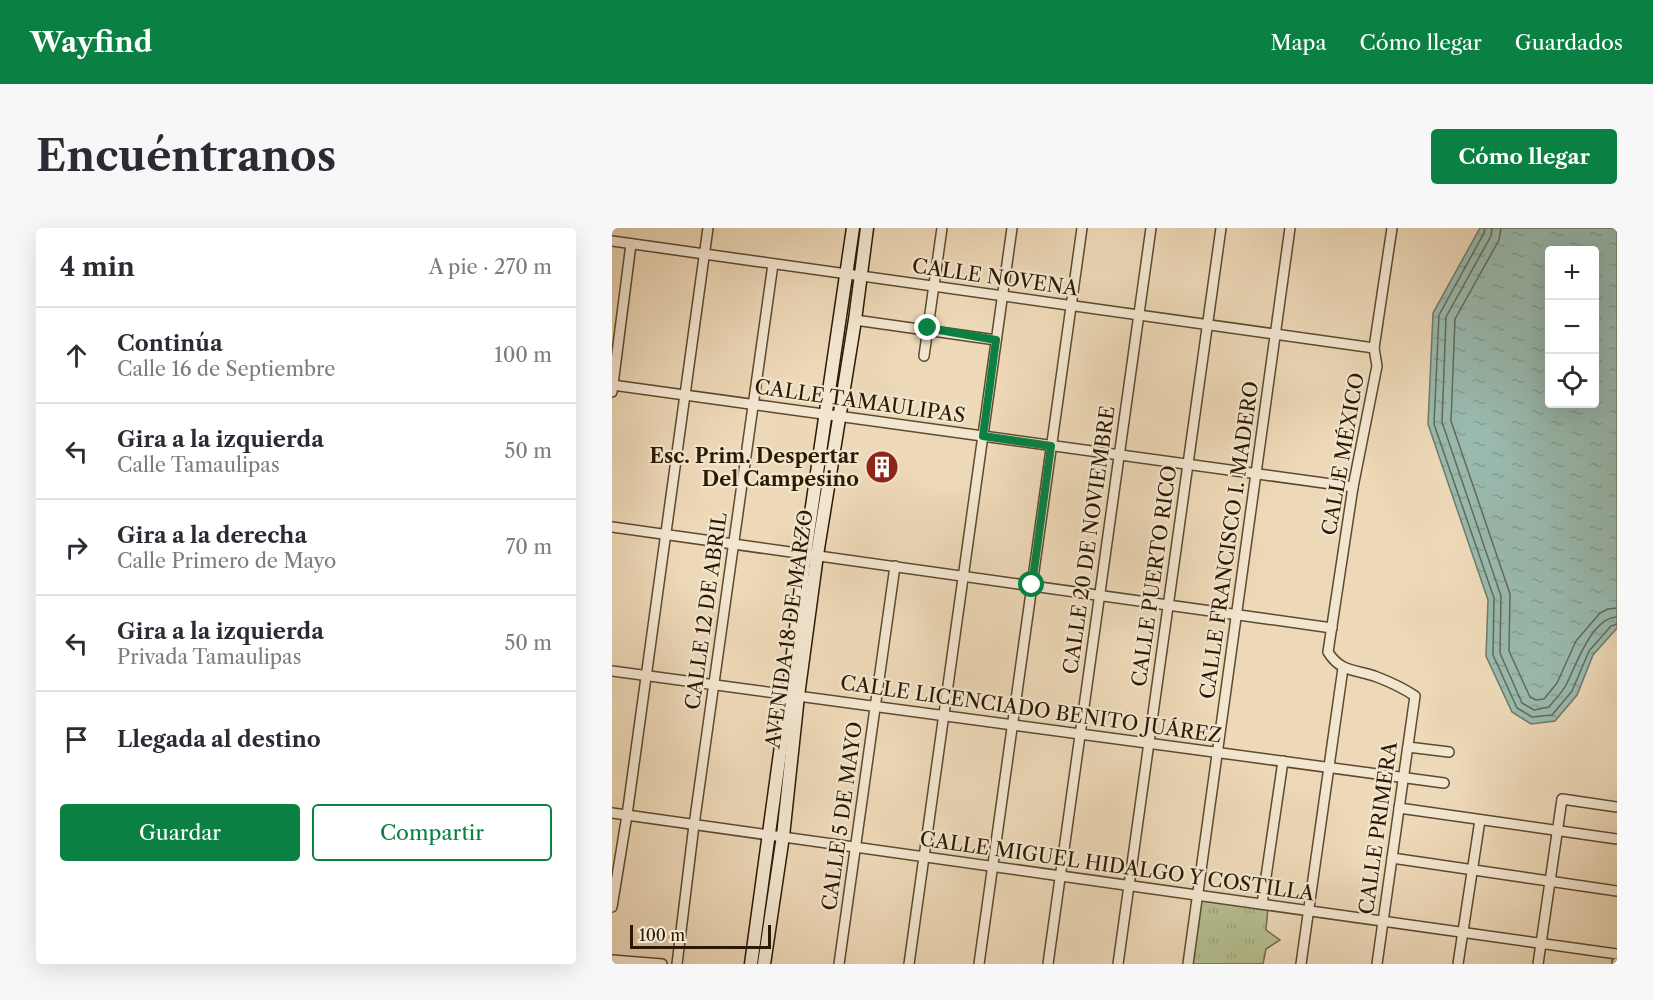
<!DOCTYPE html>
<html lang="es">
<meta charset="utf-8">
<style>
body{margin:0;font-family:"Libre Caslon Text",serif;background:#f7f7f7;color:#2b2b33}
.controls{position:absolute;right:18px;top:18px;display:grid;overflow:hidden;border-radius:6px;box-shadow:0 6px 24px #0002}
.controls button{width:54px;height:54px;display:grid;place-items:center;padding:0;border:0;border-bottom:2px solid #e1e1e2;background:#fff;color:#2b2b33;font:30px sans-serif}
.scale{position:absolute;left:18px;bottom:15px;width:141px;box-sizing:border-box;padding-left:6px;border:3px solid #2b1902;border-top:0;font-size:16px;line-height:21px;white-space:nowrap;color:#2b1902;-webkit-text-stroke:4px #f3e6d0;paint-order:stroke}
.stop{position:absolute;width:18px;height:18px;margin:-14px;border:4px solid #0b8043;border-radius:50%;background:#fff}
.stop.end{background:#0b8043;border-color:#fff;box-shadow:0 2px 6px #0008}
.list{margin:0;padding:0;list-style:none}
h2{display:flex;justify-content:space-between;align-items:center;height:78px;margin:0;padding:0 24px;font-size:26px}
h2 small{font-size:20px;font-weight:400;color:#7c7c81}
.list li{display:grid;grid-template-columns:39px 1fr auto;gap:18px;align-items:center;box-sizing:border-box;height:96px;padding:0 24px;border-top:2px solid #e1e1e2}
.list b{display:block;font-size:22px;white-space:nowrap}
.list p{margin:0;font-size:20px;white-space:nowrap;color:#7c7c81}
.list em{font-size:20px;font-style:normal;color:#7c7c81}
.actions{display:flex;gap:12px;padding:18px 24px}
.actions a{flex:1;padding:14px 0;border:2px solid #0b8043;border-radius:6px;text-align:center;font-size:21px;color:#0b8043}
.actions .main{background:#0b8043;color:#fff}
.icon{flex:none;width:33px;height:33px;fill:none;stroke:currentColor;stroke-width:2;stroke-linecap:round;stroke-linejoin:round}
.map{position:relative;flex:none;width:1005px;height:736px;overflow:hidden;border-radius:6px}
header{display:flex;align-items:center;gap:36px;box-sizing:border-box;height:84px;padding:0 30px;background:#0b8043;color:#fff}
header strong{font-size:28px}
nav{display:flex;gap:33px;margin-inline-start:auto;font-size:21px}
.intro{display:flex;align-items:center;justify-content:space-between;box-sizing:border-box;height:144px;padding:0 36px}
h1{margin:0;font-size:42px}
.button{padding:15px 27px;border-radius:6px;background:#0b8043;color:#fff;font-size:21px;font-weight:700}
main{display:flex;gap:36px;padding:0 36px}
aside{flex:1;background:#fff;border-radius:6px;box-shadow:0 6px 24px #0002}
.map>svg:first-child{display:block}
</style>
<header>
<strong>Wayfind</strong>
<nav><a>Mapa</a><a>Cómo llegar</a><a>Guardados</a></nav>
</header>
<div class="intro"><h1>Encuéntranos</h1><a class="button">Cómo llegar</a></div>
<main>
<aside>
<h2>4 min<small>A pie · 270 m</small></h2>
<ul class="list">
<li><svg class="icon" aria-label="ahead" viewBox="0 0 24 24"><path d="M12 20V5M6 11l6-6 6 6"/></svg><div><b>Continúa</b><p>Calle 16 de Septiembre</p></div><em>100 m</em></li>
<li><svg class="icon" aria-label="left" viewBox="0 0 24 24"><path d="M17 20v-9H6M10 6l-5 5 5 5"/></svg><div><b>Gira a la izquierda</b><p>Calle Tamaulipas</p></div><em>50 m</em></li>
<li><svg class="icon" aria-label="right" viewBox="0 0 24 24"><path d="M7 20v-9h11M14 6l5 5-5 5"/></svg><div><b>Gira a la derecha</b><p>Calle Primero de Mayo</p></div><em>70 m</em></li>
<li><svg class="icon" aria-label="left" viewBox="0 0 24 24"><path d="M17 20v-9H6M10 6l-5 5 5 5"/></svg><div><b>Gira a la izquierda</b><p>Privada Tamaulipas</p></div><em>50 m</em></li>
<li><svg class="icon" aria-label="arrive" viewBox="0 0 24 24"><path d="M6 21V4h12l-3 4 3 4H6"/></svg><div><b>Llegada al destino</b></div></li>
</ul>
<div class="actions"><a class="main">Guardar</a><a>Compartir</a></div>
</aside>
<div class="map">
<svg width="1005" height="736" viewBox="0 0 1005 736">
<defs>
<pattern id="park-tufts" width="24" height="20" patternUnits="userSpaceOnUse" patternTransform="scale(1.5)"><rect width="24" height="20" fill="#b5bf90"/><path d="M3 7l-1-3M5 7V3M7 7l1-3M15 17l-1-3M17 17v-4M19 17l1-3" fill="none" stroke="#9ca47b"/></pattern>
<pattern id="water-ripples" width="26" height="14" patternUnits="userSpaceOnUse" patternTransform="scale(1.5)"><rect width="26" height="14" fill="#99baaf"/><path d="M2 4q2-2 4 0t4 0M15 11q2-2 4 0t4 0" fill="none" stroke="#849f95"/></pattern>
</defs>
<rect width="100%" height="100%" fill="#edd8b7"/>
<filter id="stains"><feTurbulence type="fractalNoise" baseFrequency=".00333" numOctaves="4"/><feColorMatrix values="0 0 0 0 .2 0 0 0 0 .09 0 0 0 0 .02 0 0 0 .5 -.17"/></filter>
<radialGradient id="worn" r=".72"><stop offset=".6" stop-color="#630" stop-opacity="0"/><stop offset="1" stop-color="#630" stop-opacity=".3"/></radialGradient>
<!-- park -->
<path fill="url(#park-tufts)" stroke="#706c49" stroke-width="1.5" d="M587 670 656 679 654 702 668 712 654 721 651 736H579Z"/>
<!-- water -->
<path fill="url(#water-ripples)" stroke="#6d7a6a" stroke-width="1.5" fill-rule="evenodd" d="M868 0H1005V400L981 427 965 467 943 493 919 496 900 484 874 428 876 372 816 196 821 85ZM938 22H982V176H938Z"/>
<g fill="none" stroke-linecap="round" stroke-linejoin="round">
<!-- shore -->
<g stroke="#626a58" stroke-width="1.5">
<path d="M873 0 872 5 827 87 822 196 882 370 881 427 905 480 920 489 940 487 960 463 977 423 999 398 1005 396"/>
<path d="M880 0 879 8 834 89 830 194 889 368 888 425 910 475 922 482 937 479C942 472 950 465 954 457 964 438 979 390 1005 389"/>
<path d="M889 0 887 12 843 91 839 193 898 366 897 423 918 469 924 472 932 471 945 455 964 413 988 385 996 381 1005 380"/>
</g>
<!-- street casing -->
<g stroke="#5c492f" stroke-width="12">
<g id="street">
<path d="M0 13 762 120"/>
<path d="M243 92 384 112"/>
<path d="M312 128 330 0"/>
<path d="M0 157 741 259"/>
<path d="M0 164 19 16"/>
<path d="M0 299 720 400"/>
<path d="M0 443 832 555"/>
<path d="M796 519 837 524"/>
<path d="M787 580 1005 611"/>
<path d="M0 585 1005 726"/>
<path d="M780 630 1005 663"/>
<path d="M650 676 671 533"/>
<path d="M0 679 15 587 96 0"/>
<path d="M0 732 50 736"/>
<path d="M65 736 82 597 161 36"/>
<path d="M227 736 283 338"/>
<path d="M297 736 400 0"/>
<path d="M367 736 470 0"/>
<path d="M436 736 539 0"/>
<path d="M506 736 609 0"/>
<path d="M576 736 678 0"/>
<path d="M689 736 731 440"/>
<path d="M765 736 803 468C791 460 778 454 765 449 744 441 729 445 716 424L741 259 765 138 762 120 780 0"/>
<path d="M846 736 868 592"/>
<path d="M926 736 950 571 1005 579"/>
<path d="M1005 736V735"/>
</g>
</g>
<!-- secondary casing -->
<g stroke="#2b1902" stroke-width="15">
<g id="secondary">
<path d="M139 736 176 467 193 326 241 0"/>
<path d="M152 736 171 608 186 468 205 327 243 92 255 0"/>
</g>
</g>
<!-- street -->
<use href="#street" stroke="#f3e6d0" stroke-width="9"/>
<!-- secondary -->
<use href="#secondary" stroke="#f3e6d0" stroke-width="12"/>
</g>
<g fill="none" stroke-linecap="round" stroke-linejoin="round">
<!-- route -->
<path stroke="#0b8043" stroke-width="8" d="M316 100 384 112 371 208 439 218 420 357"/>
</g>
<!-- icons -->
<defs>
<g id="building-disc" transform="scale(1.725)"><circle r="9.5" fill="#8f2418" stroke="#f3e6d0"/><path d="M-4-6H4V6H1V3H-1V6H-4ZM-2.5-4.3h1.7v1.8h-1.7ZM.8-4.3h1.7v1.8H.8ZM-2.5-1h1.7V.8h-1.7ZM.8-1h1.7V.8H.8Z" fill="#fff"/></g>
</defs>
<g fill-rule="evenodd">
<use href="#building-disc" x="270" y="239"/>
</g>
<g text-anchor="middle" stroke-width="4.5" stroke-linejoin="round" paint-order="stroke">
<!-- street labels -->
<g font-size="20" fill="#2b1902" stroke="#f3e6d0">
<text transform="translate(383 49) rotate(8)" y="7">CALLE NOVENA</text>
<text transform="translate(248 173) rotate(8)" y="7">CALLE TAMAULIPAS</text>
<text transform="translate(731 226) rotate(-80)" y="7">CALLE MÉXICO</text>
<text transform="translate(477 312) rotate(-82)" y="7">CALLE 20 DE NOVIEMBRE</text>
<text transform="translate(617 312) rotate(-82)" y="7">CALLE FRANCISCO I. MADERO</text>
<text transform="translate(542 348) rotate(-82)" y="7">CALLE PUERTO RICO</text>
<text transform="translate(94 383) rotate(-82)" y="7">CALLE 12 DE ABRIL</text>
<text transform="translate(177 401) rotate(-82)" y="7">AVENIDA 18 DE MARZO</text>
<text transform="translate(419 481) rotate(8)" y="7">CALLE LICENCIADO BENITO JUÁREZ</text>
<text transform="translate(230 588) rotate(-82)" y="7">CALLE 5 DE MAYO</text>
<text transform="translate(766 600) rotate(-82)" y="7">CALLE PRIMERA</text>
<text transform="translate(505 638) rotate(8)" y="7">CALLE MIGUEL HIDALGO Y COSTILLA</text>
</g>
<!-- poi labels -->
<g font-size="20" font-weight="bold" fill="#2b1902" stroke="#f3e6d0" text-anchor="end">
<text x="247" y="235">Esc. Prim. Despertar<tspan x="247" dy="23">Del Campesino</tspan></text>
</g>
</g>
<rect width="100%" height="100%" filter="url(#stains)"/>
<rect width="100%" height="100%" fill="url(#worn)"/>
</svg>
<div class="controls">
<button>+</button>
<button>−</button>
<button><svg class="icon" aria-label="locate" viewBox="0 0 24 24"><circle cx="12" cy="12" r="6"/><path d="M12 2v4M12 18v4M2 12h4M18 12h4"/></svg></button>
</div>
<div class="scale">100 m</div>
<div class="stop" style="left:420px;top:357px"></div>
<div class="stop end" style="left:316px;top:100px"></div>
</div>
</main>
